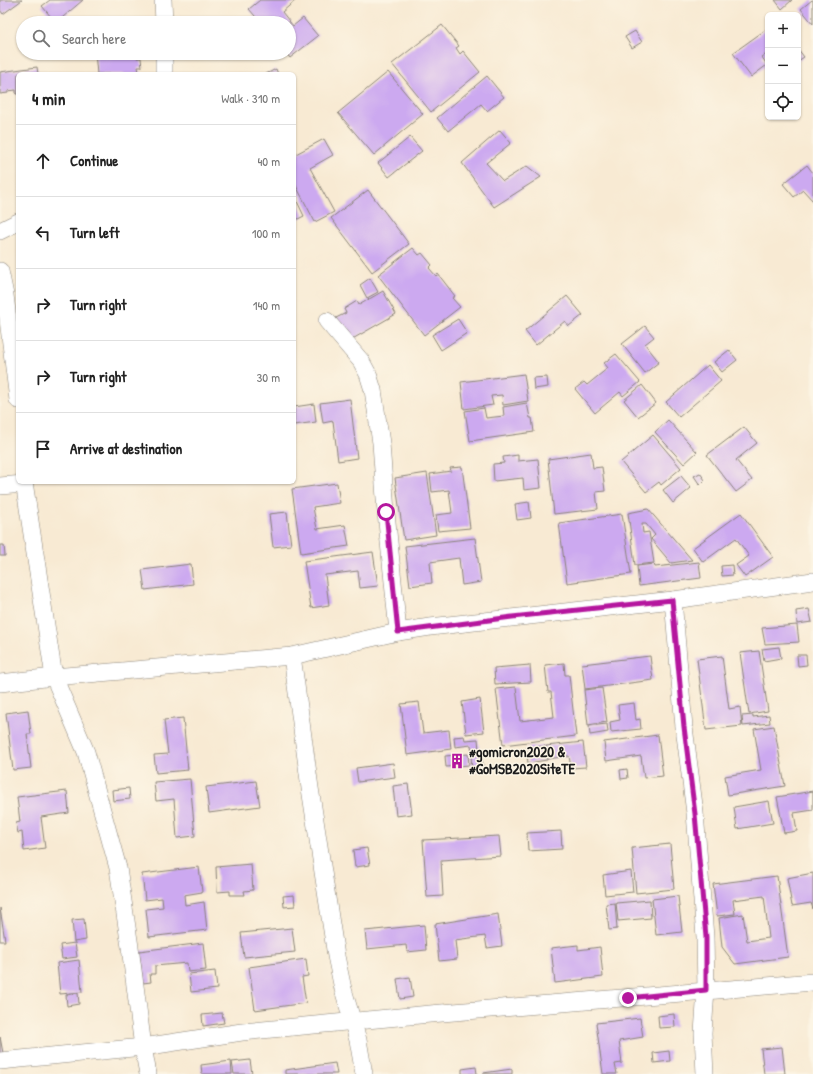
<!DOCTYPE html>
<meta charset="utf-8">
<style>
body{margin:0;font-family:"Patrick Hand",sans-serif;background:#f6f6f6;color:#222}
.controls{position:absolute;right:12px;top:12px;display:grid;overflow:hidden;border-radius:6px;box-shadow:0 1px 3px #0004}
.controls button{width:36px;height:36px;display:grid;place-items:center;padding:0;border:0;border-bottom:1px solid #e0e0e0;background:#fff;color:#222;font:20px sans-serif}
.stop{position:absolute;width:12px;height:12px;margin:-9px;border:3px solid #b5179e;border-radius:50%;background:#fff}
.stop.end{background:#b5179e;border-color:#fff;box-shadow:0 1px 4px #0008}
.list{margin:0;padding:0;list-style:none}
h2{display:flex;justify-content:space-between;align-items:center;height:52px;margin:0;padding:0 16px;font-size:17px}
h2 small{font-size:13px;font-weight:400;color:#767676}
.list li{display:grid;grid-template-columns:26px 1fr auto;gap:12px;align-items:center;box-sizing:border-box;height:72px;padding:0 16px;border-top:1px solid #e0e0e0}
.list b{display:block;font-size:15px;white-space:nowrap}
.list em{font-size:13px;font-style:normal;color:#767676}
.icon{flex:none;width:22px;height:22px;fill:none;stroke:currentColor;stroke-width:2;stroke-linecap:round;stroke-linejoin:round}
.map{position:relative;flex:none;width:813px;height:1074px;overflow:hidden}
.search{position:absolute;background:#fff;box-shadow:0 1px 3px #0004;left:16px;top:16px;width:280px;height:44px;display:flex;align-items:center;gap:10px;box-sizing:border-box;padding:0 14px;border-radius:22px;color:#767676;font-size:15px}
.panel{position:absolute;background:#fff;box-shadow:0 1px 3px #0004;left:16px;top:72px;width:280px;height:412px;border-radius:6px}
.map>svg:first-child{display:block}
</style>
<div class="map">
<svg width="813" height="1074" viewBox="0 0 813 1074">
<rect width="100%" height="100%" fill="#fcf5e5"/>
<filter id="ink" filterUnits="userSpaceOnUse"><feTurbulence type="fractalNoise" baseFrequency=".025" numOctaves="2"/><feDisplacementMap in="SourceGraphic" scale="8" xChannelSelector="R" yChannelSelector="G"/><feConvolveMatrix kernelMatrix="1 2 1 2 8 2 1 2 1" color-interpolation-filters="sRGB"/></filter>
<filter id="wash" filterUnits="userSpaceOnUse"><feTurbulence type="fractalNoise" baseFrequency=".012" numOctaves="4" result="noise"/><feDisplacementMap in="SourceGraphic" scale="16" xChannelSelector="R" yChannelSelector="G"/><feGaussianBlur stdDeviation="0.9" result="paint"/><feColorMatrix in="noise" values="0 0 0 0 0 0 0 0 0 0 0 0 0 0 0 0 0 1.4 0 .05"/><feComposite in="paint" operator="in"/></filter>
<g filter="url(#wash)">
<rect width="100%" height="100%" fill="#f8ead3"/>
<g id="blocks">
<!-- building -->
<g fill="#cca9f0">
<path d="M0 0H22L3 14 0 10Z"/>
<path d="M50 0H83L56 23 42 6Z"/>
<path d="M260 0H296L282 12 293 26 303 18 318 36 290 58 286 53H289V23H261L249 9Z"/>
<path d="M775 0H792L782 9Z"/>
<path d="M812 0H813V24L801 9Z"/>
<path d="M442 25 459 46 456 48 460 54 463 51 480 72 431 112 392 64Z"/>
<path d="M768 28V53L762 57 767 65 751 77 733 53Z"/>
<path d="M635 31 642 42 632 48 625 37Z"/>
<path d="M798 49 804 57 798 61Z"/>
<path d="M95 53H136L137 58H141L142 67H138L139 72H141V74H97Z"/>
<path d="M37 67 38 74H18V94H16V90L8 91V93L0 94V72Z"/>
<path d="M276 69 278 74H266Z"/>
<path d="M388 72 423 114 374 155 338 113Z"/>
<path d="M487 76 504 97 487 111 481 104 448 131 437 118Z"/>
<path d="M500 130 511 143 486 163 503 181 527 166 541 177 494 207 462 163Z"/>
<path d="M410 137 422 151 389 177 378 163Z"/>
<path d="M324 139 333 155 310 168 334 212 315 222 294 182V155Z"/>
<path d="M807 165 813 173V201L803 190 794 197 783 184Z"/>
<path d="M368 190 409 244 372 272 331 218Z"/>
<path d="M294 195 304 216 294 221Z"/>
<path d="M413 248 419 255 422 253 432 265 429 268 436 276 438 274 455 296 452 298 460 307 424 335 378 275Z"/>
<path d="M370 278 378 292 367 298 360 285Z"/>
<path d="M383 291 396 314 349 341 336 318 346 313 344 309 357 301 359 305Z"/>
<path d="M567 296 583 315 569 326 565 321 536 345 525 331Z"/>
<path d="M458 319 467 333 441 350 432 335Z"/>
<path d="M645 326 654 337 645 344 659 362 645 373 622 344Z"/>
<path d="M729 350 737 360 722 372 714 362Z"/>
<path d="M616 354 640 382 623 396 620 392 595 413 575 389 584 382 587 385 608 368 604 363Z"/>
<path d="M708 365 721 381 679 417 666 402Z"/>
<path d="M524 374 528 401 503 405 502 395 491 396 493 405 464 409 461 382Z"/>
<path d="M547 377 548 387 534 389 533 378Z"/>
<path d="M642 385 656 403 638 417 624 400Z"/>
<path d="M350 399 357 458 338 461 333 421 323 423 320 403Z"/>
<path d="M527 403 530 418H532L534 432 470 441 465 411 484 408 486 418 504 416 503 407Z"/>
<path d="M314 404 316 422 294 425V407Z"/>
<path d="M668 420 697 452 684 464 655 432Z"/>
<path d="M744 427 757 443 736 460 752 480 736 492 707 455Z"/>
<path d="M653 435 681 468 661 485 659 482 646 492 621 462Z"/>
<path d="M591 453 593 468 602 467 605 491 596 492 598 509 554 514 548 459Z"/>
<path d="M518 455V461L538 459 541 488 524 490 523 478 494 481 493 464 504 463 503 457Z"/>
<path d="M462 467 470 528 438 531 436 515 452 513 449 490 432 492 430 474 451 471 450 468Z"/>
<path d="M427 473 436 535 404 540 395 478Z"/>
<path d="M700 473 705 480 700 485 694 476Z"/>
<path d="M681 476 691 488 673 503 663 490Z"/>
<path d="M337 483 340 503 313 507 317 529 345 525 349 546 301 553 292 489Z"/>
<path d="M529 502 531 518 517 520 515 504Z"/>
<path d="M648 509 692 560 671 563 651 539 655 535 646 524H642L643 533 649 532 654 563 635 565 628 513Z"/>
<path d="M287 512 291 545 273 547 269 514Z"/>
<path d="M741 513 773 557 745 577 736 565 749 556 736 538 703 562 693 548Z"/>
<path d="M622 514 631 574 567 583 559 523Z"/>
<path d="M475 538 481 582 462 585 459 558 430 562 432 583 410 586 405 546Z"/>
<path d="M0 545H4L5 556H0Z"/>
<path d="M373 552 378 586 360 588 358 571 325 575 329 605 311 608 304 561Z"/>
<path d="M699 562 701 578 639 586 637 566 654 564 655 567Z"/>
<path d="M191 564 193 584 145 590 142 570Z"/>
<path d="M732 565 733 575 722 576 721 566Z"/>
<path d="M809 609 812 622 797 624 796 611Z"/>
<path d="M797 625 799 642 765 644 762 628Z"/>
<path d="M779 647 781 658 764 661 762 649Z"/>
<path d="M759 651 768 711 749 714 740 653Z"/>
<path d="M797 655H806L807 665 798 666Z"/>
<path d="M650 656 653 680 585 689 582 664Z"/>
<path d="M722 656 729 709 740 707 742 726 706 730 697 659Z"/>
<path d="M564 663 565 675H569L576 736 503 745 496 689 516 687 520 721 554 717 551 692H548L545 665Z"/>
<path d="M530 665 531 682 495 684 494 668Z"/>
<path d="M602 688 607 722 588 725 584 690Z"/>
<path d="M480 699 484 732 466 734 462 702Z"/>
<path d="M419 702 423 733 449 730 451 749 407 755 401 704Z"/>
<path d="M634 703 636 720 640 719 641 729 611 732 610 722 620 720 618 705Z"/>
<path d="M28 710 31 734H27L31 768 13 770 6 713Z"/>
<path d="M753 715V717L769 715 770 723 743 726 742 716Z"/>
<path d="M183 718 188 770 156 773 154 755 168 754 164 720Z"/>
<path d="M607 724 608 732 590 735 589 726Z"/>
<path d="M774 726 785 786 728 795 725 776 761 770 754 729Z"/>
<path d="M658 735 663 776 644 778 641 756 606 761 604 742Z"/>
<path d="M464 736 465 740 478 739 479 750 472 751 471 745 455 747 454 737Z"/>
<path d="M583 742 586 767 571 768 569 756 547 759 546 746Z"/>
<path d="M545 746 547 760 528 763 526 748Z"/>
<path d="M481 753 484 770 472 772 471 755Z"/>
<path d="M468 754 469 765 446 767 445 756Z"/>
<path d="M393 763 395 777 358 782 356 768Z"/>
<path d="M627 769 628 778 621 779 620 770Z"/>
<path d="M190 779 195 836 177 838 174 799 156 801 154 782Z"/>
<path d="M256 781 260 806 209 813 206 787Z"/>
<path d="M408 784 412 814 396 816 393 786Z"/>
<path d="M129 788 130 799 113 801 112 790Z"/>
<path d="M67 791 69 813 41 817 45 848 24 851 22 832 18 833 16 823 20 822 17 797Z"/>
<path d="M813 791V810L794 813 797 831 784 833 777 797Z"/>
<path d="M769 801 773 823 737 829 734 807Z"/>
<path d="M561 831 562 849 528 851 527 833Z"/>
<path d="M499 836 501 856 441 860 443 896 427 897 423 840Z"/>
<path d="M670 844 674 889 636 893 632 848Z"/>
<path d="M367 848 370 865 355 867 353 850Z"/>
<path d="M251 864 253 890 244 891 245 895H230V891L217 892 216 867Z"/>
<path d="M199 867 202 892 184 895 185 905 204 902 207 930 149 937 146 909 163 907 162 898 145 900 142 874Z"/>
<path d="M631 871 633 892 605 895 603 875Z"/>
<path d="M813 873V909L811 903 792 906 787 878Z"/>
<path d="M777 876 788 957 735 964 722 947 719 918 743 914 747 941 769 938 764 896 733 900 735 914 717 916 713 884Z"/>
<path d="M294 895 295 906 284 907 283 896Z"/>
<path d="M678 896 682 932 656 935 652 899Z"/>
<path d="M650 900 651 918 618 921 616 903Z"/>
<path d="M615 903 617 929 609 930 606 904Z"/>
<path d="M0 908 5 941H0Z"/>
<path d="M498 914 502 946 487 948 485 936 455 940 457 959 439 961 435 924Z"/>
<path d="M84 919 86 940 74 942 72 920Z"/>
<path d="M424 925 426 950 407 952 406 945 367 949 365 931Z"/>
<path d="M292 928 295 952 244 957 241 933Z"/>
<path d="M75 943 77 957 62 959 60 945Z"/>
<path d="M203 943 206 970 188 972 187 963 155 966V974H150L151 982 143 983 139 951Z"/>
<path d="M578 945V950L600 947 603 977 555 983 551 948Z"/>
<path d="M306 959 308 976 302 977 306 1003 255 1010 249 967Z"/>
<path d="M79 960 82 992 60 994 57 963Z"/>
<path d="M215 971 217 989 191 992 189 974Z"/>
<path d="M410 977 413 997 400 999 397 979Z"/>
<path d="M78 993 79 1004 67 1006 66 995Z"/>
<path d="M222 1013 224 1023 203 1026 202 1015Z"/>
<path d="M674 1014 675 1027 659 1028 658 1016Z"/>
<path d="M640 1018 643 1037 619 1041 622 1063 615 1064 617 1074H603L596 1023Z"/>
<path d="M0 1037 3 1053 0 1054Z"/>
<path d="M782 1047 785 1074H764L761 1049Z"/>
<path d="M669 1051 670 1061 654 1063 653 1053Z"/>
<path d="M250 1060 252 1074H234L232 1062Z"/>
<path d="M231 1061 232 1074H202L201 1065Z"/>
<path d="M335 1063 337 1074H285V1070Z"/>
<path d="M476 1067 477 1074H462V1069Z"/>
<path d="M512 1069V1074H483V1073Z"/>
</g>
</g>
</g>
<g filter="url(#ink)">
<use href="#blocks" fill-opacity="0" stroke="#8a8378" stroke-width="1"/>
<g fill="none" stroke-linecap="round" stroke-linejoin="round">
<!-- street casing -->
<g stroke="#8a8378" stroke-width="18">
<g id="street">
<path d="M163 0 164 23"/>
<path d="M164 53V74"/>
<path d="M0 231 18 222"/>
<path d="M0 271 5 295 18 400"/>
<path d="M327 321 361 361 368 374 373 390 381 443 386 512 398 632"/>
<path d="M24 482 54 677 86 752 118 868 130 947 143 1047 148 1074"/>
<path d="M0 486 24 484"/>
<path d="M673 600 684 727 695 813 705 937 706 990 703 1033 705 1074"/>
<path d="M292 656 310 788 336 956 343 989 358 1040 364 1074"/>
<path d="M0 683 54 677 292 656 398 632 430 627 673 600 813 581"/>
<path d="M0 1061 143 1047 242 1032 430 1014 813 982"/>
</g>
</g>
<!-- street -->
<use href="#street" stroke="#fff" stroke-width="17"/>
</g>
</g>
<g fill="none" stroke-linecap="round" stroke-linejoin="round" filter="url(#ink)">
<!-- route -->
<path stroke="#b5179e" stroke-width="5" d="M386 512 398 632 512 617 672 600 684 727 695 814 706 937V990L628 998"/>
</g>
<!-- icons -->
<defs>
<g id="building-bare" transform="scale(1.2)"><path d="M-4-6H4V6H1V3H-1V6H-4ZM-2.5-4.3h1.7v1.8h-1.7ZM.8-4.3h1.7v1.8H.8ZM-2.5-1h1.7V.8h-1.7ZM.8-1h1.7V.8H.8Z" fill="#b5179e" stroke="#fcf5e5" stroke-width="2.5" paint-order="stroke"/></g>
</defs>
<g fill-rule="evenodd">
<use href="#building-bare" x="457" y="761"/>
</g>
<g text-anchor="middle" stroke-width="3" stroke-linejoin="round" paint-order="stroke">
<!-- poi labels -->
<g font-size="15" font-weight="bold" fill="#1c1c1c" stroke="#fcf5e5" text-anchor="start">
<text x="469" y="757">#gomicron2020 &amp;<tspan x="469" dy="17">#GoMSB2020SiteTE</tspan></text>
</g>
</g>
</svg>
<div class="controls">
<button>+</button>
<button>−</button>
<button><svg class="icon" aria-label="locate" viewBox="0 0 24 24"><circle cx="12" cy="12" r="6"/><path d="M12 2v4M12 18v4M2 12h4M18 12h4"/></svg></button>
</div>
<div class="stop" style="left:386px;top:512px"></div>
<div class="stop end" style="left:628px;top:998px"></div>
<div class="search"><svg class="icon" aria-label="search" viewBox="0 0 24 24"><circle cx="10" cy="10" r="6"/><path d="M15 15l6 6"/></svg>Search here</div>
<section class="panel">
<h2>4 min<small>Walk · 310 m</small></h2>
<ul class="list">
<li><svg class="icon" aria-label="ahead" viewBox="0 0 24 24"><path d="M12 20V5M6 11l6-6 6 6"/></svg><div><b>Continue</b></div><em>40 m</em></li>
<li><svg class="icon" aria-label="left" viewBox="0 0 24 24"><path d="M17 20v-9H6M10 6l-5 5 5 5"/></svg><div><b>Turn left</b></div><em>100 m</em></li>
<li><svg class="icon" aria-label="right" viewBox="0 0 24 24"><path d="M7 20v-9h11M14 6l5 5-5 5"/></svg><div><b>Turn right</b></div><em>140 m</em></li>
<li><svg class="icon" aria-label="right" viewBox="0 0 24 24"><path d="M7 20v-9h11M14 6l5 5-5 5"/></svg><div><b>Turn right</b></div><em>30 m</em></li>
<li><svg class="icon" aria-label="arrive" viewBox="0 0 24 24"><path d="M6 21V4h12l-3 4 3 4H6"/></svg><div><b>Arrive at destination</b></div></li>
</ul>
</section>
</div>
